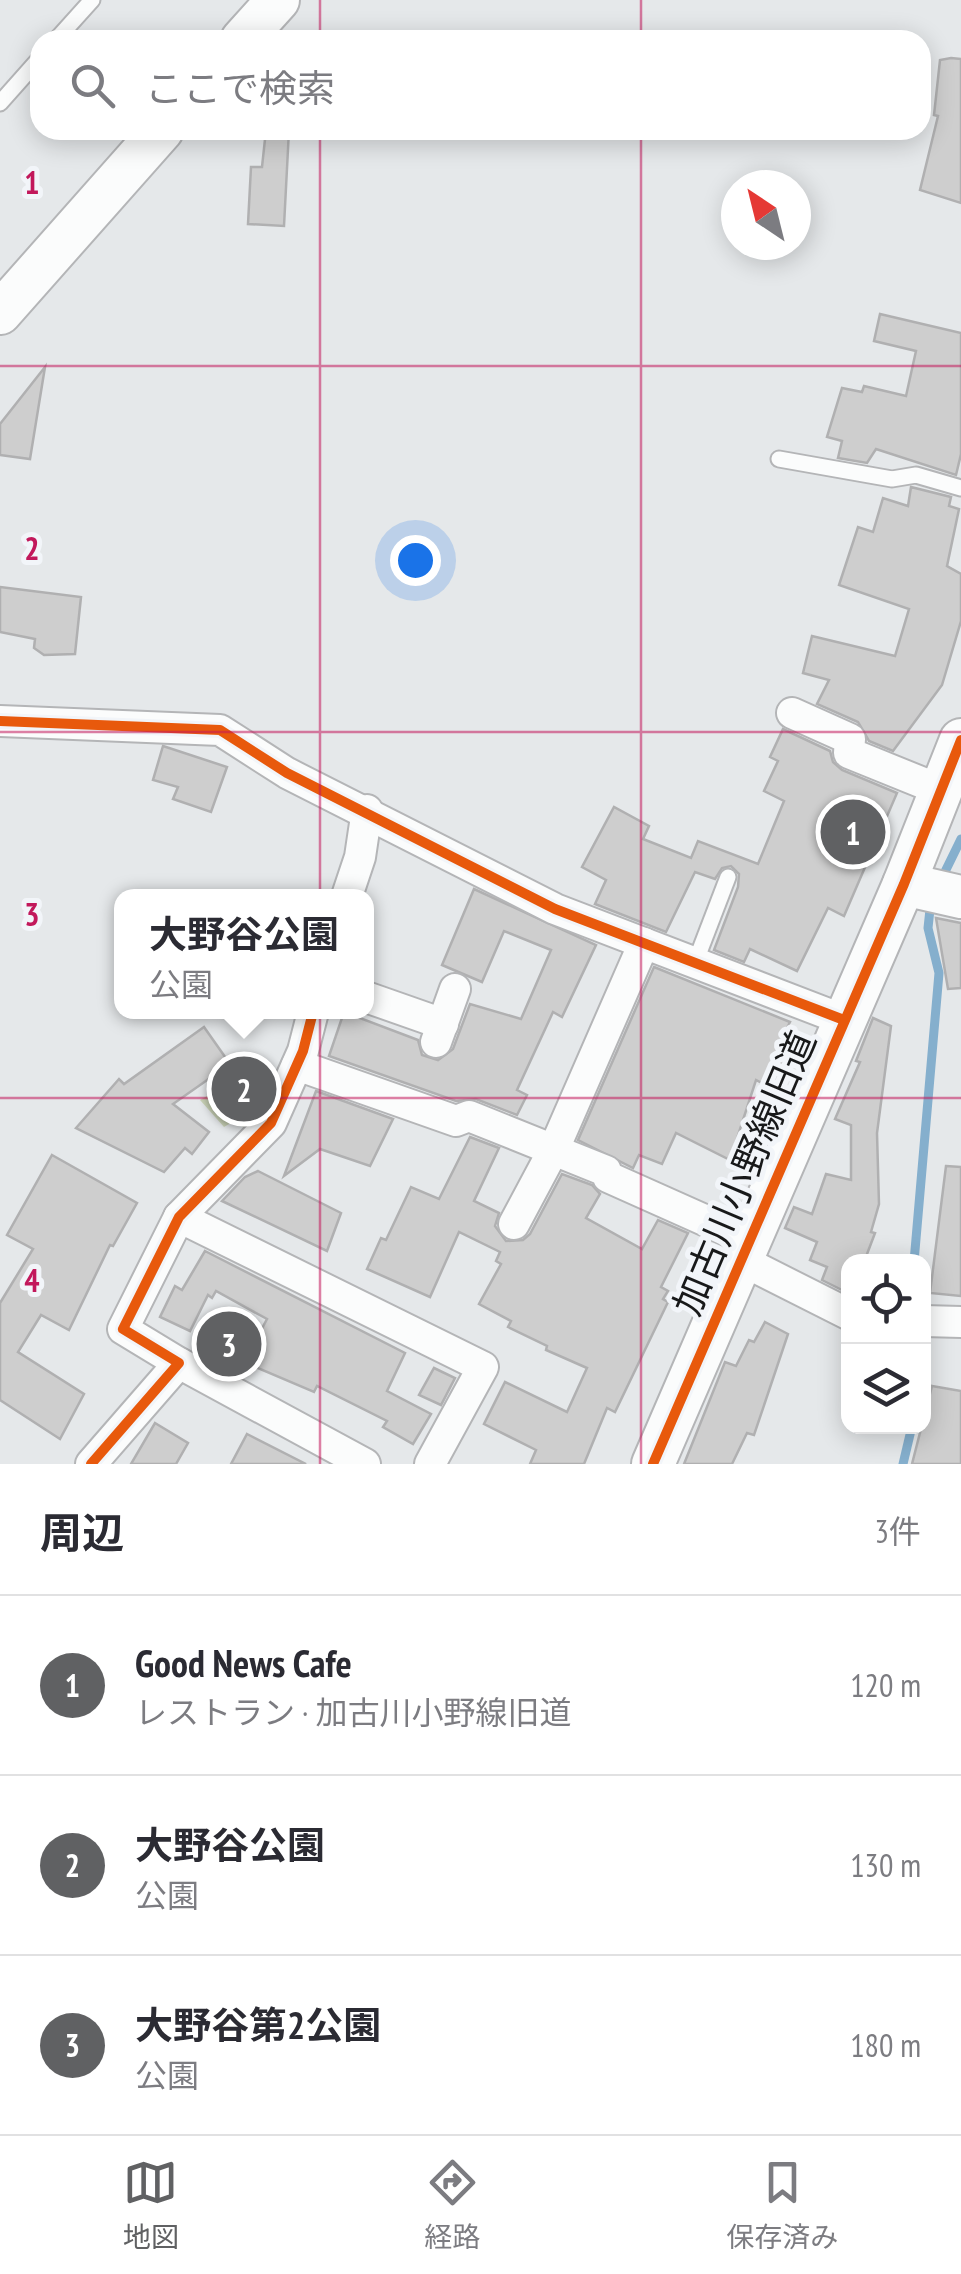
<!DOCTYPE html>
<html lang="ja">
<meta charset="utf-8">
<style>
body{margin:0;font-family:"PT Sans Narrow","Noto Sans JP",sans-serif;background:#f2f2f3;color:#2b2b33}
.controls{position:absolute;right:30px;bottom:30px;display:grid;overflow:hidden;border-radius:20px;box-shadow:0 5px 25px #0003}
.controls button{width:90px;height:90px;display:grid;place-items:center;padding:0;border:0;border-bottom:2px solid #e1e1e2;background:#fff;color:#2b2b33;font:50px sans-serif}
.compass{position:absolute;left:721px;top:170px;width:90px;height:90px;border-radius:50%;background:#fff;box-shadow:0 5px 25px #0003;rotate:325deg}
.you{position:absolute;left:415px;top:560px;width:35px;height:35px;margin:-25px;border:8px solid #fff;border-radius:50%;background:#1a73e8;box-shadow:0 0 0 15px #1a73e833}
.badge{display:grid;place-items:center;width:65px;height:65px;border-radius:50%;background:#606163;color:#fff;font-size:32px;font-weight:700}
.pin{position:absolute;translate:-50% -50%;border:5px solid #fff;box-shadow:0 2px 10px #0006}
.popup{position:absolute;left:114px;top:889px;width:260px;height:130px;box-sizing:border-box;display:grid;place-content:center;border-radius:20px;background:#fff;filter:drop-shadow(0 2px 8px #0005);font-size:32px;white-space:nowrap;color:#7c7c81}
.popup b{font-size:38px;color:#2b2b33}
.popup::after{content:'';position:absolute;left:50%;top:100%;margin-left:-20px;border:20px solid transparent;border-top-color:#fff}
.list{margin:0;padding:0;list-style:none}
h2{display:flex;justify-content:space-between;align-items:center;height:130px;margin:0;padding:0 40px;font-size:42px}
h2 small{font-size:32px;font-weight:400;color:#7c7c81}
.list li{display:grid;grid-template-columns:65px 1fr auto;gap:30px;align-items:center;box-sizing:border-box;height:180px;padding:0 40px;border-top:2px solid #e1e1e2}
.list b{display:block;font-size:38px;white-space:nowrap}
.list p{margin:0;font-size:32px;white-space:nowrap;color:#7c7c81}
.list em{font-size:32px;font-style:normal;color:#7c7c81}
.icon{flex:none;width:55px;height:55px;fill:none;stroke:currentColor;stroke-width:2;stroke-linecap:round;stroke-linejoin:round}
.map{position:relative;flex:none;width:961px;height:1464px;overflow:hidden}
.search{position:absolute;background:#fff;box-shadow:0 5px 25px #0003;left:30px;right:30px;top:30px;height:110px;display:flex;align-items:center;gap:25px;box-sizing:border-box;padding:0 35px;border-radius:30px;color:#7c7c81;font-size:38px}
.sheet{height:670px;background:#fff}
nav{display:flex;justify-content:space-around;align-items:center;box-sizing:border-box;height:140px;border-top:2px solid #e1e1e2;background:#fff;font-size:28px;color:#7c7c81}
nav a{display:grid;justify-items:center;gap:5px}
nav .on{color:#606163}
.map>svg:first-child{display:block}
</style>
<div class="map">
<svg width="961" height="1464" viewBox="0 0 961 1464">
<defs>
<pattern id="grass-tufts" width="24" height="20" patternUnits="userSpaceOnUse" patternTransform="scale(2.5)"><rect width="24" height="20" fill="#cad3b7"/><path d="M3 7l-1-3M5 7V3M7 7l1-3M15 17l-1-3M17 17v-4M19 17l1-3" fill="none" stroke="#adb59d"/></pattern>
</defs>
<rect width="100%" height="100%" fill="#e5e8ea"/>
<!-- grass -->
<g fill="url(#grass-tufts)">
<path d="M264 1063 275 1077 266 1101 244 1128 236 1120 224 1127 200 1100Z"/>
<path d="M230 1312 257 1328 229 1375 201 1359Z"/>
</g>
<g fill="none" stroke-linecap="round" stroke-linejoin="round">
<!-- stream -->
<g stroke="#85afcd" stroke-width="9">
<path d="M940 882 961 839"/>
<path d="M914 1262 939 973 928 928 931 900"/>
<path d="M903 1464 912 1426"/>
</g>
</g>
<!-- building -->
<g fill="#cecece" stroke="#b0b0b1" stroke-width="2.5">
<path d="M951 58 961 59V203L920 190 938 116 934 115 940 60Z"/>
<path d="M266 130H289L284 226 248 224 251 167H262Z"/>
<path d="M880 314 961 333V454L956 475 876 449 867 463 838 458 842 441 827 437 842 388 862 392 864 386 906 396 916 351 874 341Z"/>
<path d="M45 367 30 459 0 455V424Z"/>
<path d="M911 487 951 497 949 506 959 509 947 566 961 574V621L942 685 893 751 869 741 858 722 817 704 829 680 803 673 812 636 895 656 909 609 839 585 858 527 873 532 883 498 908 506Z"/>
<path d="M0 587 81 597 75 654 44 655 34 648 35 639 0 632Z"/>
<path d="M783 729 830 751 833 762 842 770 897 793 844 916 828 908 797 971 750 949 744 962 714 950 738 887 739 874 731 866 722 868 715 879 695 872 666 932 595 904 606 880 582 867 614 807 649 826 643 839 691 858 698 841 758 864 784 801 764 791 778 761 770 757Z"/>
<path d="M163 746 227 767 211 812 173 799 178 787 153 780Z"/>
<path d="M474 889 596 945 562 1017 553 1012 517 1090 527 1095 517 1115 476 1099 456 1101 329 1056 344 1012 418 1040 422 1055 438 1060 453 1049 470 1004 521 1019 551 950 504 931 482 982 442 965Z"/>
<path d="M936 918 961 923V988L948 989Z"/>
<path d="M654 967 790 1022 781 1040 791 1045 775 1090 756 1080 730 1160 676 1133 662 1164 639 1155 633 1168 578 1140Z"/>
<path d="M873 1018 891 1026 877 1133 879 1204 871 1232 875 1233 864 1262H848V1293L822 1280 827 1267 810 1260 817 1242 785 1228 794 1207 812 1214 826 1174 851 1180V1125L835 1119 860 1062 856 1061Z"/>
<path d="M204 1027 230 1064 173 1104 209 1132 192 1154 185 1148 164 1172 76 1128 119 1079 124 1084Z"/>
<path d="M316 1091 393 1119 370 1166 320 1149 284 1176Z"/>
<path d="M470 1137 499 1148 474 1201 499 1213 495 1226 506 1241 523 1240 530 1234 562 1174 592 1185 600 1194 586 1218 642 1249 658 1220 688 1233 661 1287 668 1291 663 1299 668 1302 615 1412 607 1408 584 1464H530L536 1450 484 1424 505 1382 567 1412 587 1368 546 1350 547 1346 508 1327 511 1321 479 1304 501 1264 496 1261 500 1252 459 1232 430 1297 367 1269 381 1238 386 1240 411 1187 439 1199Z"/>
<path d="M52 1155 137 1203 113 1246 110 1245 69 1330 41 1315 18 1352 84 1394 60 1439 0 1400V1303L33 1249 7 1235Z"/>
<path d="M946 1166 961 1167V1296L930 1293Z"/>
<path d="M258 1171 341 1213 327 1251 222 1201 245 1177Z"/>
<path d="M205 1251 405 1353 387 1391 431 1414 413 1444 383 1427 387 1421 317 1386 314 1392 244 1362 267 1319 216 1291 212 1298 208 1295 190 1331 160 1317 175 1286 182 1290Z"/>
<path d="M765 1322 788 1334 754 1435 747 1433 732 1464H684L725 1362 736 1366 749 1340 754 1342Z"/>
<path d="M434 1368 455 1378 441 1405 419 1395Z"/>
<path d="M932 1386 961 1391V1464H912Z"/>
<path d="M155 1423 188 1443 176 1464H131Z"/>
<path d="M247 1434 306 1464H231Z"/>
</g>
<g fill="none" stroke-linecap="round" stroke-linejoin="round">
<!-- lane casing -->
<g stroke="#b4b5b7" stroke-width="19">
<g id="lane">
<path d="M56 40 92 0"/>
<path d="M0 103 40 58"/>
<path d="M779 459 892 479 916 475 961 488"/>
<path d="M695 963 728 877"/>
</g>
</g>
<!-- street casing -->
<g stroke="#b4b5b7" stroke-width="34">
<g id="street">
<path d="M792 713 850 739 849 753 943 791"/>
<path d="M0 721 220 730 287 773 555 909 844 1020"/>
<path d="M347 896 360 857 367 810"/>
<path d="M366 997 443 1024"/>
<path d="M436 1042 455 989"/>
<path d="M297 1065 456 1121 469 1116 606 1171 608 1177 749 1240"/>
<path d="M179 1217 483 1367 430 1464"/>
<path d="M514 1224 554 1149 644 943"/>
<path d="M741 1260 848 1314"/>
<path d="M924 1321 961 1322"/>
<path d="M179 1363 365 1464"/>
<path d="M91 1464 179 1363 123 1329 179 1217 271 1123 303 1051 313 1012"/>
</g>
</g>
<!-- secondary casing -->
<g stroke="#b4b5b7" stroke-width="46">
<g id="secondary">
<path d="M242 40 278 0"/>
<path d="M0 313 162 130"/>
<path d="M904 884 961 897"/>
<path d="M653 1464 904 884 961 740"/>
</g>
</g>
<!-- lane -->
<use href="#lane" stroke="#fbfcfc" stroke-width="15"/>
<!-- street -->
<use href="#street" stroke="#fbfcfc" stroke-width="30"/>
<!-- secondary -->
<use href="#secondary" stroke="#fbfcfc" stroke-width="42"/>
<!-- cycleway casing -->
<g stroke="#f2f5f9" stroke-width="16">
<g id="cycleway">
<path d="M0 721 220 730 287 773 555 909 844 1020"/>
<path d="M91 1464 179 1363 123 1329 179 1217 271 1123 303 1051 313 1012"/>
<path d="M653 1464 904 884 961 740"/>
</g>
</g>
<!-- cycleway -->
<use href="#cycleway" stroke="#e8590c" stroke-width="10"/>
</g>
<!-- grid -->
<path fill="none" stroke="#c2185b" stroke-width="2.5" stroke-opacity="0.55" d="M320 0V40M641 0V40M320 130V1464M641 130V1464M0 366H961M0 732H961M0 1098H961"/>
<g text-anchor="middle" stroke-width="10" stroke-linejoin="round" paint-order="stroke">
<!-- street labels -->
<g font-size="38" fill="#18191a" stroke="#f2f5f9">
<text transform="translate(745 1173) rotate(-67)" y="13">加古川小野線旧道</text>
</g>
</g>
<g font-size="32" text-anchor="middle" font-weight="bold" fill="#c2185b" stroke="#f2f5f9" stroke-width="10" stroke-linejoin="round" paint-order="stroke">
<text x="32" y="194">1</text>
<text x="32" y="560">2</text>
<text x="32" y="926">3</text>
<text x="32" y="1292">4</text>
</g>
</svg>
<div class="controls">
<button><svg class="icon" aria-label="locate" viewBox="0 0 24 24"><circle cx="12" cy="12" r="6"/><path d="M12 2v4M12 18v4M2 12h4M18 12h4"/></svg></button>
<button><svg class="icon" aria-label="layers" viewBox="0 0 24 24"><path d="M12 4l9 5-9 5-9-5zM3 14l9 5 9-5"/></svg></button>
</div>
<svg class="compass" viewBox="-18 -18 36 36"><path d="M0-13l5 13h-10z" fill="#e53935"/><path d="M0 13l5-13h-10z" fill="#7c7c81"/></svg>
<div class="you"></div>
<div class="pin badge" style="left:853px;top:832px">1</div>
<div class="pin badge" style="left:244px;top:1089px">2</div>
<div class="popup"><b>大野谷公園</b>公園</div>
<div class="pin badge" style="left:229px;top:1344px">3</div>
<div class="search"><svg class="icon" aria-label="search" viewBox="0 0 24 24"><circle cx="10" cy="10" r="6"/><path d="M15 15l6 6"/></svg>ここで検索</div>
</div>
<section class="sheet">
<h2>周辺<small>3件</small></h2>
<ul class="list">
<li><span class="badge">1</span><div><b>Good News Cafe</b><p>レストラン · 加古川小野線旧道</p></div><em>120 m</em></li>
<li><span class="badge">2</span><div><b>大野谷公園</b><p>公園</p></div><em>130 m</em></li>
<li><span class="badge">3</span><div><b>大野谷第2公園</b><p>公園</p></div><em>180 m</em></li>
</ul>
</section>
<nav>
<a class="on"><svg class="icon" aria-label="map" viewBox="0 0 24 24"><path d="M3 6l6-2 6 2 6-2v14l-6 2-6-2-6 2zM9 4v14M15 6v14"/></svg>地図</a>
<a><svg class="icon" aria-label="directions" viewBox="0 0 24 24"><path d="M12 3l9 9-9 9-9-9zM9 14v-3h6M13 9l2 2-2 2"/></svg>経路</a>
<a><svg class="icon" aria-label="saved" viewBox="0 0 24 24"><path d="M7 4h10v16l-5-4-5 4z"/></svg>保存済み</a>
</nav>
